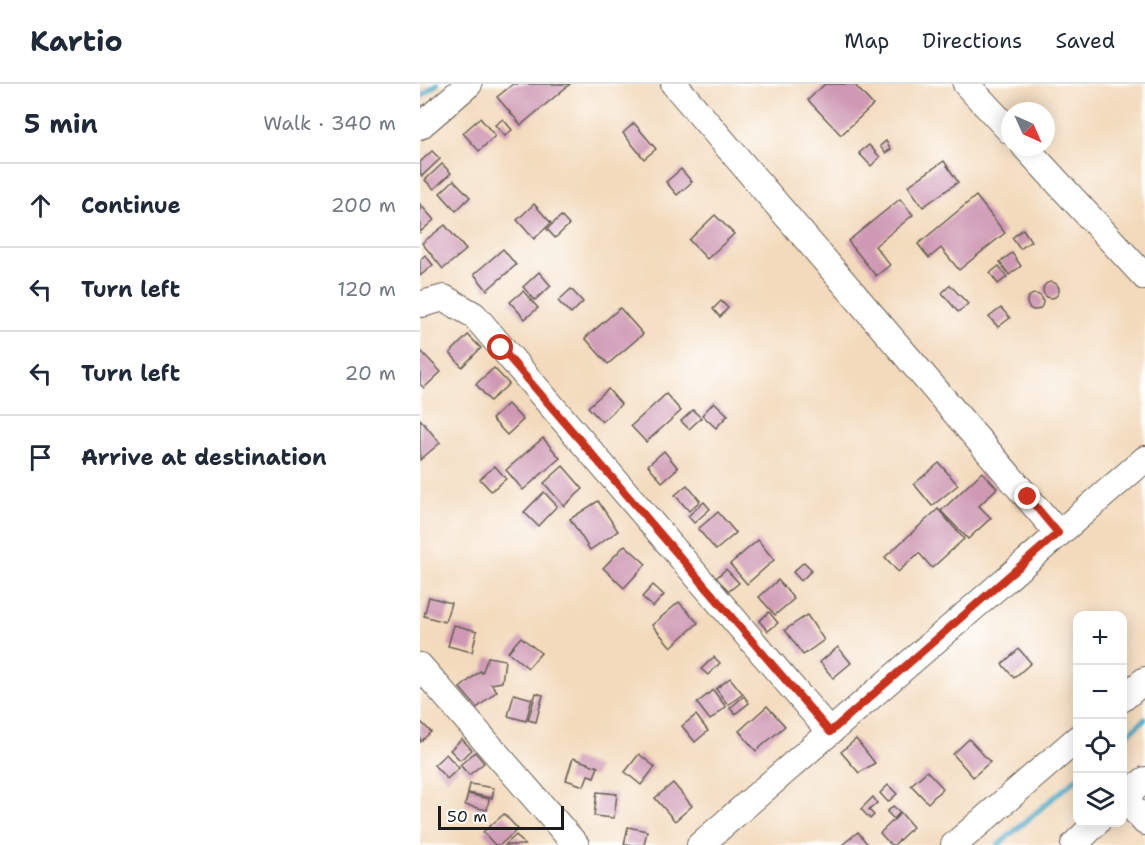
<!DOCTYPE html>
<meta charset="utf-8">
<style>
body{margin:0;font-family:"Shantell Sans",sans-serif;background:#f6f6f7;color:#1f2937}
.controls{position:absolute;right:18px;bottom:18px;display:grid;overflow:hidden;border-radius:12px;box-shadow:0 3px 15px #0003}
.controls button{width:54px;height:54px;display:grid;place-items:center;padding:0;border:0;border-bottom:2px solid #e0e1e3;background:#fff;color:#1f2937;font:30px sans-serif}
.compass{position:absolute;left:581px;top:18px;width:54px;height:54px;border-radius:50%;background:#fff;box-shadow:0 3px 15px #0003;rotate:135deg}
.scale{position:absolute;left:18px;bottom:15px;width:126px;box-sizing:border-box;padding-left:6px;border:3px solid #1c1c1c;border-top:0;font-size:16px;line-height:21px;white-space:nowrap;color:#1c1c1c;-webkit-text-stroke:4px #fff;paint-order:stroke}
.stop{position:absolute;width:18px;height:18px;margin:-14px;border:4px solid #c8321e;border-radius:50%;background:#fff}
.stop.end{background:#c8321e;border-color:#fff;box-shadow:0 2px 6px #0008}
.list{margin:0;padding:0;list-style:none}
h2{display:flex;justify-content:space-between;align-items:center;height:78px;margin:0;padding:0 24px;font-size:26px}
h2 small{font-size:20px;font-weight:400;color:#747a83}
.list li{display:grid;grid-template-columns:39px 1fr auto;gap:18px;align-items:center;box-sizing:border-box;height:84px;padding:0 24px;border-top:2px solid #e0e1e3}
.list b{display:block;font-size:22px;white-space:nowrap}
.list em{font-size:20px;font-style:normal;color:#747a83}
.icon{flex:none;width:33px;height:33px;fill:none;stroke:currentColor;stroke-width:2;stroke-linecap:round;stroke-linejoin:round}
.map{position:relative;flex:none;width:725px;height:761px;overflow:hidden}
header{display:flex;align-items:center;gap:36px;box-sizing:border-box;height:84px;padding:0 30px;background:#fff;border-bottom:2px solid #e0e1e3}
header strong{font-size:28px}
nav{display:flex;gap:33px;margin-inline-start:auto;font-size:21px}
main{display:flex}
aside{flex:1;background:#fff}
.map>svg:first-child{display:block}
</style>
<header>
<strong>Kartio</strong>
<nav><a>Map</a><a>Directions</a><a>Saved</a></nav>
</header>
<main>
<aside>
<h2>5 min<small>Walk · 340 m</small></h2>
<ul class="list">
<li><svg class="icon" aria-label="ahead" viewBox="0 0 24 24"><path d="M12 20V5M6 11l6-6 6 6"/></svg><div><b>Continue</b></div><em>200 m</em></li>
<li><svg class="icon" aria-label="left" viewBox="0 0 24 24"><path d="M17 20v-9H6M10 6l-5 5 5 5"/></svg><div><b>Turn left</b></div><em>120 m</em></li>
<li><svg class="icon" aria-label="left" viewBox="0 0 24 24"><path d="M17 20v-9H6M10 6l-5 5 5 5"/></svg><div><b>Turn left</b></div><em>20 m</em></li>
<li><svg class="icon" aria-label="arrive" viewBox="0 0 24 24"><path d="M6 21V4h12l-3 4 3 4H6"/></svg><div><b>Arrive at destination</b></div></li>
</ul>
</aside>
<div class="map">
<svg width="725" height="761" viewBox="0 0 725 761">
<rect width="100%" height="100%" fill="#fff"/>
<filter id="ink" filterUnits="userSpaceOnUse"><feTurbulence type="fractalNoise" baseFrequency=".0167" numOctaves="2"/><feDisplacementMap in="SourceGraphic" scale="12" xChannelSelector="R" yChannelSelector="G"/><feConvolveMatrix kernelMatrix="1 2 1 2 8 2 1 2 1" color-interpolation-filters="sRGB"/></filter>
<filter id="wash" filterUnits="userSpaceOnUse"><feTurbulence type="fractalNoise" baseFrequency=".008" numOctaves="4" result="noise"/><feDisplacementMap in="SourceGraphic" scale="24" xChannelSelector="R" yChannelSelector="G"/><feGaussianBlur stdDeviation="1.35" result="paint"/><feColorMatrix in="noise" values="0 0 0 0 0 0 0 0 0 0 0 0 0 0 0 0 0 1.4 0 .05"/><feComposite in="paint" operator="in"/></filter>
<g filter="url(#wash)">
<rect width="100%" height="100%" fill="#f3dabc"/>
<g fill="none" stroke-linecap="round" stroke-linejoin="round">
<!-- stream -->
<g stroke="#46a8c5" stroke-width="5">
<path d="M0 14 17 0"/>
<path d="M702 655 725 635"/>
<path d="M578 761 658 693"/>
</g>
</g>
<g id="blocks">
<!-- building -->
<g fill="#cf99b4">
<path d="M93 0H150L101 41 77 13Z"/>
<path d="M405 0H434L453 21 421 51 388 16Z"/>
<path d="M60 34 75 52 59 67 43 49Z"/>
<path d="M83 35 92 46 85 52 75 41Z"/>
<path d="M214 39 236 65 224 75 203 49Z"/>
<path d="M466 57 471 65 465 69 460 62Z"/>
<path d="M449 61 460 73 451 82 439 69Z"/>
<path d="M12 67 20 75 2 92 0 89V78Z"/>
<path d="M524 77 538 98 503 123 488 102Z"/>
<path d="M22 80 31 89 14 105 5 96Z"/>
<path d="M261 85 272 98 257 111 246 98Z"/>
<path d="M34 96 50 113 36 127 20 109Z"/>
<path d="M556 112 585 149 539 186 521 164 509 174 498 160Z"/>
<path d="M480 115 493 131 455 162 470 181 456 192 428 157Z"/>
<path d="M0 120 14 136 0 148Z"/>
<path d="M114 120 131 139 114 155 97 136Z"/>
<path d="M295 131 314 150 287 175 269 156Z"/>
<path d="M141 132 149 141 135 154 127 145Z"/>
<path d="M25 141 46 166 23 185 2 159Z"/>
<path d="M603 145 611 157 600 165 592 154Z"/>
<path d="M83 165 96 181 67 206 54 190Z"/>
<path d="M592 169 601 182 589 191 580 178Z"/>
<path d="M5 171 13 181 0 192V176Z"/>
<path d="M579 182 587 193 578 200 570 189Z"/>
<path d="M119 188 131 202 115 216 103 203Z"/>
<circle cx="631" cy="206" r="8"/>
<path d="M530 201 548 220 538 228 522 209Z"/>
<path d="M151 205 163 218 151 230 138 217Z"/>
<path d="M103 207 118 224 105 235 90 218Z"/>
<circle cx="615" cy="218" r="8"/>
<path d="M301 217 308 224 300 233 293 225Z"/>
<path d="M200 224 223 250 188 280 165 254Z"/>
<path d="M581 224 590 234 578 243 569 233Z"/>
<path d="M48 251 61 264 42 283 30 269Z"/>
<path d="M0 266 21 288 4 304 0 300Z"/>
<path d="M74 284 89 300 70 317 56 300Z"/>
<path d="M188 305 201 320 182 338 168 323Z"/>
<path d="M246 310 261 327 226 358 211 342Z"/>
<path d="M294 318 308 331 296 344 282 331Z"/>
<path d="M88 320 103 336 87 351 72 335Z"/>
<path d="M273 326 281 334 269 345 261 337Z"/>
<path d="M0 335 20 359 0 376Z"/>
<path d="M123 354 140 374 103 406 86 386Z"/>
<path d="M244 367 258 384 242 398 228 381Z"/>
<path d="M519 379 538 401 512 422 494 400Z"/>
<path d="M75 382 86 395 71 407 60 395Z"/>
<path d="M143 382 163 405 144 422 124 399Z"/>
<path d="M562 388 577 404 559 422 571 434 548 455 521 427Z"/>
<path d="M267 401 280 417 269 427 255 411Z"/>
<path d="M124 408 137 422 118 442 104 428Z"/>
<path d="M178 417 198 447 170 466 150 435Z"/>
<path d="M284 418 290 425 274 439 268 432Z"/>
<path d="M518 425 544 455 512 484 499 469 478 488 465 473Z"/>
<path d="M298 428 316 449 296 466 278 445Z"/>
<path d="M338 456 354 476 327 500 310 480Z"/>
<path d="M205 461 226 480 204 504 183 484Z"/>
<path d="M384 478 392 486 381 497 373 488Z"/>
<path d="M306 485 319 499 309 507 296 494Z"/>
<path d="M358 496 374 515 355 531 339 513Z"/>
<path d="M233 501 244 511 233 523 222 513Z"/>
<path d="M9 513 31 519 25 538 4 532Z"/>
<path d="M259 518 278 539 251 563 232 541Z"/>
<path d="M349 528 358 539 348 547 339 537Z"/>
<path d="M387 531 404 556 383 571 365 546Z"/>
<path d="M34 541 57 547 52 568 28 562Z"/>
<path d="M101 553 121 569 108 584 88 568Z"/>
<path d="M418 563 431 579 413 594 400 578Z"/>
<path d="M599 565 611 579 594 594 582 580Z"/>
<path d="M68 573 85 576 82 598 71 600 77 607 57 624 40 604 60 587 62 589Z"/>
<path d="M294 573 300 579 288 591 281 585Z"/>
<path d="M310 594 323 610 308 621 296 605Z"/>
<path d="M293 606 306 623 290 636 277 619Z"/>
<path d="M116 609 123 611 116 638 108 636Z"/>
<path d="M94 610 112 615 106 637 88 632Z"/>
<path d="M324 612 329 619 315 630 310 624Z"/>
<path d="M347 622 365 642 336 667 319 647Z"/>
<path d="M276 631 288 647 275 658 262 642Z"/>
<path d="M0 637 11 648 0 658Z"/>
<path d="M42 655 52 666 40 676 30 666Z"/>
<path d="M436 655 455 679 439 689 421 668Z"/>
<path d="M549 655 570 678 553 693 533 670Z"/>
<path d="M55 668 64 679 49 691 40 681Z"/>
<path d="M26 670 39 684 27 695 14 681Z"/>
<path d="M219 670 235 683 221 701 205 688Z"/>
<path d="M153 674 178 683 174 693 168 691 164 702 146 696Z"/>
<path d="M507 687 523 704 508 719 491 701Z"/>
<path d="M253 699 272 722 255 737 235 714Z"/>
<path d="M50 700 74 704 72 714 48 709Z"/>
<path d="M468 701 477 710 468 718 460 709Z"/>
<path d="M177 708 197 710 194 734 174 732Z"/>
<path d="M48 710 69 715 67 726 45 721Z"/>
<path d="M453 713 457 719 449 726 454 731 450 735 441 725Z"/>
<path d="M473 722 480 728 474 735 467 728Z"/>
<path d="M481 729 493 743 474 761H471L460 749Z"/>
<path d="M84 730 98 745 80 761H75L63 748Z"/>
<path d="M208 743 227 747 224 761H204Z"/>
<path d="M438 748 448 761H422Z"/>
<path d="M96 751 105 761H85Z"/>
</g>
</g>
</g>
<g filter="url(#ink)">
<use href="#blocks" fill-opacity="0" stroke="#675e54" stroke-width="1.5"/>
<g fill="none" stroke-linecap="round" stroke-linejoin="round">
<!-- minor casing -->
<g stroke="#675e54" stroke-width="28">
<g id="minor">
<path d="M254 0 638 449"/>
<path d="M546 0 590 47"/>
<path d="M0 42 49 0"/>
<path d="M605 63 725 193"/>
<path d="M2 220 24 214 54 231 410 648 280 761"/>
<path d="M0 582 156 761"/>
<path d="M702 615 725 596"/>
<path d="M410 648 725 375"/>
<path d="M703 713 725 738"/>
<path d="M702 714 725 696"/>
<path d="M534 761 658 654"/>
<path d="M654 761 677 738"/>
</g>
</g>
<!-- minor -->
<use href="#minor" stroke="#fff" stroke-width="26"/>
</g>
</g>
<g fill="none" stroke-linecap="round" stroke-linejoin="round" filter="url(#ink)">
<!-- route -->
<path stroke="#c8321e" stroke-width="8" d="M81 264 410 648 638 449 608 413"/>
</g>
</svg>
<div class="controls">
<button>+</button>
<button>−</button>
<button><svg class="icon" aria-label="locate" viewBox="0 0 24 24"><circle cx="12" cy="12" r="6"/><path d="M12 2v4M12 18v4M2 12h4M18 12h4"/></svg></button>
<button><svg class="icon" aria-label="layers" viewBox="0 0 24 24"><path d="M12 4l9 5-9 5-9-5zM3 14l9 5 9-5"/></svg></button>
</div>
<svg class="compass" viewBox="-18 -18 36 36"><path d="M0-13l5 13h-10z" fill="#e53935"/><path d="M0 13l5-13h-10z" fill="#747a83"/></svg>
<div class="scale">50 m</div>
<div class="stop" style="left:81px;top:264px"></div>
<div class="stop end" style="left:608px;top:413px"></div>
</div>
</main>
